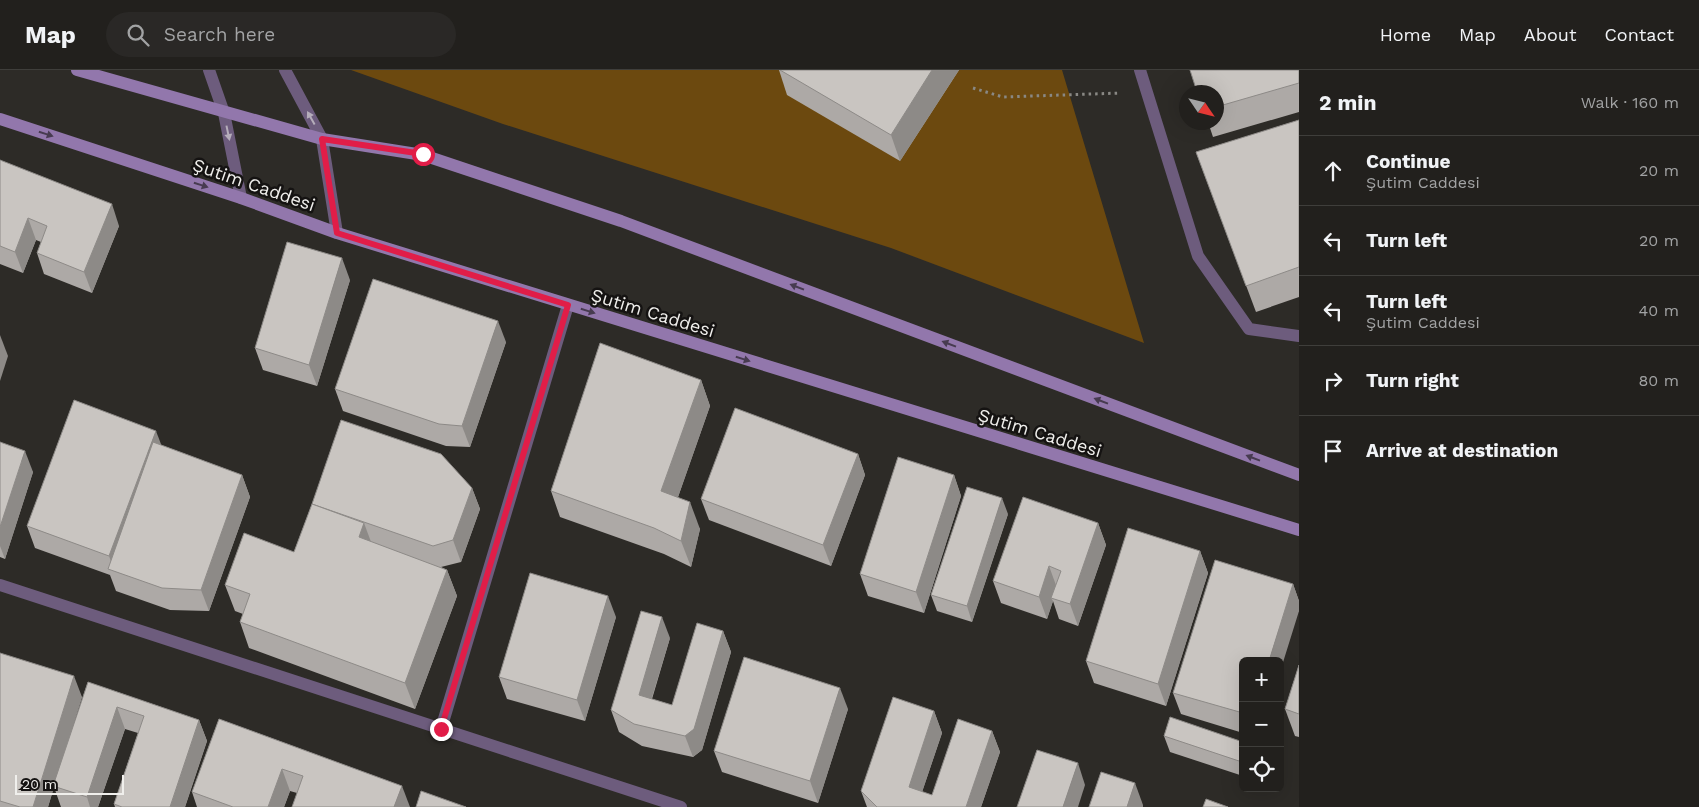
<!DOCTYPE html>
<meta charset="utf-8">
<style>
body{margin:0;font-family:"Work Sans",sans-serif;background:#2a2826;color:#f1f3f6}
.controls{position:absolute;right:15px;bottom:15px;display:grid;overflow:hidden;border-radius:8px;box-shadow:0 5px 20px #0002}
.controls button{width:45px;height:45px;display:grid;place-items:center;padding:0;border:0;border-bottom:1px solid #3f3e3b;background:#22201d;color:#f1f3f6;font:25px sans-serif}
.compass{position:absolute;left:1179px;top:15px;width:45px;height:45px;border-radius:50%;background:#22201d;box-shadow:0 5px 20px #0002;rotate:125deg}
.scale{position:absolute;left:15px;bottom:12px;width:109px;box-sizing:border-box;padding-left:5px;border:2px solid #f0efec;border-top:0;font-size:14px;line-height:18px;white-space:nowrap;color:#f0efec;-webkit-text-stroke:4px #151312;paint-order:stroke}
.stop{position:absolute;width:15px;height:15px;margin:-11px;border:4px solid #e11d48;border-radius:50%;background:#fff}
.stop.end{background:#e11d48;border-color:#fff;box-shadow:0 1px 5px #0008}
.list{margin:0;padding:0;list-style:none}
h2{display:flex;justify-content:space-between;align-items:center;height:65px;margin:0;padding:0 20px;font-size:21px}
h2 small{font-size:16px;font-weight:400;color:#a2a3a4}
.list li{display:grid;grid-template-columns:32px 1fr auto;gap:15px;align-items:center;box-sizing:border-box;height:70px;padding:0 20px;border-top:1px solid #3f3e3b}
.list b{display:block;font-size:19px;white-space:nowrap}
.list p{margin:0;font-size:16px;white-space:nowrap;color:#a2a3a4}
.list em{font-size:16px;font-style:normal;color:#a2a3a4}
.icon{flex:none;width:28px;height:28px;fill:none;stroke:currentColor;stroke-width:2;stroke-linecap:round;stroke-linejoin:round}
.map{position:relative;flex:none;width:1299px;height:737px;overflow:hidden}
header{display:flex;align-items:center;gap:30px;box-sizing:border-box;height:70px;padding:0 25px;background:#22201d;border-bottom:1px solid #3f3e3b}
header strong{font-size:24px}
nav{display:flex;gap:28px;margin-inline-start:auto;font-size:18px}
.search{width:350px;height:45px;background:#2a2826;display:flex;align-items:center;gap:12px;box-sizing:border-box;padding:0 18px;border-radius:28px;color:#a2a3a4;font-size:19px}
main{display:flex}
aside{flex:1;background:#22201d}
.map>svg:first-child{display:block}
</style>
<header>
<strong>Map</strong>
<div class="search"><svg class="icon" aria-label="search" viewBox="0 0 24 24"><circle cx="10" cy="10" r="6"/><path d="M15 15l6 6"/></svg>Search here</div>
<nav><a>Home</a><a>Map</a><a>About</a><a>Contact</a></nav>
</header>
<main>
<div class="map">
<svg width="1299" height="737" viewBox="0 0 1299 737">
<rect width="100%" height="100%" fill="#2d2b27"/>
<!-- green -->
<path fill="#6c490f" d="M351 0H1062L1144 273 891 178 503 54Z"/>
<g fill="none" stroke-linecap="round" stroke-linejoin="round">
<!-- path -->
<path stroke="#898884" stroke-width="3" stroke-dasharray="2.5 4" stroke-linecap="butt" d="M973 18 1003 27 1121 23"/>
<!-- minor -->
<g stroke="#6d5c7d" stroke-width="12">
<path d="M209 0 224 43 241 128"/>
<path d="M285 0 322 69 337 163"/>
<path d="M1140 0 1198 186 1249 259 1299 266"/>
<path d="M0 515 681 737"/>
<path d="M441 659 568 235"/>
</g>
<!-- secondary -->
<g stroke="#9277ac" stroke-width="12">
<path d="M77 0 322 69 423 85 621 151 1299 405"/>
<path d="M0 49 241 128 337 163 1299 460"/>
</g>
</g>
<!-- wall -->
<g fill="#ada9a6">
<path d="M779 0H959L900 91 787 25Z"/>
<path d="M1299 0V42L1213 67 1208 52H1216V22Z"/>
<path d="M1299 50V227L1256 242 1196 82Z"/>
<path d="M0 90 119 156 92 223 44 204 37 183 41 172 36 170 23 203 0 194Z"/>
<path d="M350 210 317 316 263 300 255 278Z"/>
<path d="M506 272 470 377 446 376 343 341 335 319Z"/>
<path d="M701 310 710 336 678 427 700 459 691 497 664 484 560 447 551 421Z"/>
<path d="M0 372 33 402 5 489 0 487Z"/>
<path d="M161 375 242 405 250 427 209 541 170 540 116 521 110 505 35 478 27 456Z"/>
<path d="M858 384 865 405 831 496 709 450 701 429Z"/>
<path d="M954 405 961 426 924 543 868 526 860 504Z"/>
<path d="M472 418 480 439 461 492 441 497 447 500 457 526 415 639 249 578 240 552 243 544 235 541 225 515 294 482 312 434Z"/>
<path d="M1008 444 972 552 937 541 931 525Z"/>
<path d="M1098 453 1106 475 1078 556 1059 549 1053 531 1047 549 1001 533 993 511Z"/>
<path d="M1200 481 1208 503 1166 636 1094 613 1086 591Z"/>
<path d="M1293 514 1299 531V541L1243 591V663L1181 644 1173 623Z"/>
<path d="M616 547 585 651 507 629 499 607Z"/>
<path d="M723 561 731 582 702 680 693 687 642 676 619 662 611 640 670 568 652 629 672 635Z"/>
<path d="M0 583 82 627 66 678 88 612 199 650 207 671 185 737H115L114 734 138 663 125 659 98 737H61L54 717 48 737H0Z"/>
<path d="M1299 595V667L1295 666 1285 639Z"/>
<path d="M848 639 818 733 722 702 714 681Z"/>
<path d="M934 641 942 663 922 722 932 725 992 661 1000 682 981 737H867L861 721Z"/>
<path d="M219 649 402 716 297 723 290 721 284 737H197L192 722Z"/>
<path d="M1164 666 1243 672V706L1170 682Z"/>
</g>
<!-- shaded-wall -->
<g fill="#8d8a87">
<path d="M932 0H959L900 91 891 65Z"/>
<path d="M112 134 119 156 92 223 84 202Z"/>
<path d="M28 148 36 170 23 203 15 182Z"/>
<path d="M342 188 350 210 317 316 309 295Z"/>
<path d="M498 251 506 272 470 377 462 356Z"/>
<path d="M0 265 8 286 0 311Z"/>
<path d="M701 310 710 336 671 447 661 421Z"/>
<path d="M156 361 164 382 115 502 109 486Z"/>
<path d="M25 381 33 402 5 489 0 476V457Z"/>
<path d="M858 384 865 405 831 496 823 475Z"/>
<path d="M242 405 250 427 209 541 201 520Z"/>
<path d="M954 405 961 426 924 543 916 522Z"/>
<path d="M472 418 480 439 461 492 453 470Z"/>
<path d="M1002 428 1008 444 972 552 967 536Z"/>
<path d="M690 432 700 459 691 497 681 471Z"/>
<path d="M364 453 374 480 359 467Z"/>
<path d="M1098 453 1106 475 1078 556 1070 534Z"/>
<path d="M1200 481 1208 503 1166 636 1158 614Z"/>
<path d="M1049 496 1057 518 1051 528 1053 531 1047 549 1039 527Z"/>
<path d="M447 500 457 526 415 639 405 613Z"/>
<path d="M1293 514 1299 531V541L1280 602V591H1269Z"/>
<path d="M608 526 616 547 585 651 577 630Z"/>
<path d="M662 547 670 568 646 647 639 625Z"/>
<path d="M723 561 731 582 702 680 693 687 685 666Z"/>
<path d="M74 606 82 627 54 716H53L54 717 48 737H33Z"/>
<path d="M840 618 848 639 818 733 810 711Z"/>
<path d="M117 637 125 659 98 737H90L87 727Z"/>
<path d="M934 641 942 663 917 737 909 717Z"/>
<path d="M199 650 207 671 185 737H170Z"/>
<path d="M992 661 1000 682 981 737H966Z"/>
<path d="M1243 682V701L1239 691Z"/>
<path d="M1078 693 1085 715 1078 737H1063Z"/>
<path d="M282 699 290 721 284 737H268Z"/>
<path d="M1135 713 1143 735V737H1127Z"/>
<path d="M402 716 410 737H394Z"/>
</g>
<!-- building -->
<g fill="#c9c5c1" stroke="#8d8a87">
<path d="M780 0H932L891 65Z"/>
<path d="M1190 0H1299V13L1216 37V22H1197Z"/>
<path d="M1299 50V197L1246 216 1196 82Z"/>
<path d="M0 90 112 134 84 202 37 183 47 156 28 148 15 182 0 176Z"/>
<path d="M287 172 342 188 309 295 255 278Z"/>
<path d="M373 209 498 251 462 356 439 354 335 319Z"/>
<path d="M600 273 701 310 661 421 690 432 681 471 654 458 551 421Z"/>
<path d="M74 330 156 361 109 486 27 456Z"/>
<path d="M735 338 858 384 823 475 701 429Z"/>
<path d="M341 350 441 384 472 418 453 470 433 476 312 434Z"/>
<path d="M0 372 25 381 0 457Z"/>
<path d="M153 372 242 405 201 520 162 518 108 499Z"/>
<path d="M898 387 954 405 916 522 860 504Z"/>
<path d="M967 417 1002 428 967 536 931 525Z"/>
<path d="M1023 427 1098 453 1070 534 1051 528 1061 501 1049 496 1039 527 993 511Z"/>
<path d="M312 434 364 453 359 467 447 500 405 613 240 552 250 524 225 515 244 463 294 482Z"/>
<path d="M1128 458 1200 481 1158 614 1086 591Z"/>
<path d="M1215 490 1293 514 1269 591H1243V643L1173 623Z"/>
<path d="M530 503 608 526 577 630 499 607Z"/>
<path d="M641 541 662 547 639 625 672 635 697 553 723 561 694 659 685 666 634 654 611 640Z"/>
<path d="M0 583 74 606 33 737H20L0 731Z"/>
<path d="M744 587 840 618 810 711 714 681Z"/>
<path d="M1299 595V644L1285 639Z"/>
<path d="M88 612 199 650 170 737H122L114 734 144 646 117 637 87 727 53 716Z"/>
<path d="M893 627 934 641 909 717 932 725 958 649 992 661 966 737H877L861 721Z"/>
<path d="M1170 647 1243 672V682L1239 691 1164 666Z"/>
<path d="M219 649 402 716 394 737H292L303 706 282 699 268 737H233L192 722Z"/>
<path d="M1037 680 1078 693 1063 737H1017Z"/>
<path d="M1101 702 1135 713 1127 737H1089Z"/>
<path d="M421 721 466 737H416Z"/>
<path d="M1206 729 1228 737H1203Z"/>
</g>
<!-- one-way arrows -->
<defs><path id="oneway-solid" d="M-6-.8H1V-3.2L6.5 0L1 3.2V.8H-6Z" transform="scale(1.25)"/></defs>
<g fill="#b5adba">
<use href="#oneway-solid" transform="translate(311 48) rotate(-119)"/>
<use href="#oneway-solid" transform="translate(228 63) rotate(78)"/>
</g>
<g fill="#473b50">
<use href="#oneway-solid" transform="translate(46 64) rotate(18)"/>
<use href="#oneway-solid" transform="translate(201 115) rotate(18)"/>
<use href="#oneway-solid" transform="translate(797 217) rotate(-159)"/>
<use href="#oneway-solid" transform="translate(588 241) rotate(17)"/>
<use href="#oneway-solid" transform="translate(949 274) rotate(-159)"/>
<use href="#oneway-solid" transform="translate(743 289) rotate(17)"/>
<use href="#oneway-solid" transform="translate(1101 331) rotate(-159)"/>
<use href="#oneway-solid" transform="translate(1253 388) rotate(-159)"/>
</g>
<g fill="none" stroke-linecap="round" stroke-linejoin="round">
<!-- route -->
<path stroke="#e11d48" stroke-width="6" d="M423 84 322 69 337 163 568 235 441 659"/>
</g>
<g text-anchor="middle" stroke-width="5" stroke-linejoin="round" paint-order="stroke">
<!-- street labels -->
<g font-size="18" fill="#f0efec" stroke="#151312">
<text transform="translate(254 115) rotate(19)" y="6">Şutim Caddesi</text>
<text transform="translate(653 243) rotate(17)" y="6">Şutim Caddesi</text>
<text transform="translate(1040 363) rotate(17)" y="6">Şutim Caddesi</text>
</g>
</g>
</svg>
<div class="controls">
<button>+</button>
<button>−</button>
<button><svg class="icon" aria-label="locate" viewBox="0 0 24 24"><circle cx="12" cy="12" r="6"/><path d="M12 2v4M12 18v4M2 12h4M18 12h4"/></svg></button>
</div>
<svg class="compass" viewBox="-18 -18 36 36"><path d="M0-13l5 13h-10z" fill="#e53935"/><path d="M0 13l5-13h-10z" fill="#a2a3a4"/></svg>
<div class="scale">20 m</div>
<div class="stop" style="left:423px;top:84px"></div>
<div class="stop end" style="left:441px;top:659px"></div>
</div>
<aside>
<h2>2 min<small>Walk · 160 m</small></h2>
<ul class="list">
<li><svg class="icon" aria-label="ahead" viewBox="0 0 24 24"><path d="M12 20V5M6 11l6-6 6 6"/></svg><div><b>Continue</b><p>Şutim Caddesi</p></div><em>20 m</em></li>
<li><svg class="icon" aria-label="left" viewBox="0 0 24 24"><path d="M17 20v-9H6M10 6l-5 5 5 5"/></svg><div><b>Turn left</b></div><em>20 m</em></li>
<li><svg class="icon" aria-label="left" viewBox="0 0 24 24"><path d="M17 20v-9H6M10 6l-5 5 5 5"/></svg><div><b>Turn left</b><p>Şutim Caddesi</p></div><em>40 m</em></li>
<li><svg class="icon" aria-label="right" viewBox="0 0 24 24"><path d="M7 20v-9h11M14 6l5 5-5 5"/></svg><div><b>Turn right</b></div><em>80 m</em></li>
<li><svg class="icon" aria-label="arrive" viewBox="0 0 24 24"><path d="M6 21V4h12l-3 4 3 4H6"/></svg><div><b>Arrive at destination</b></div></li>
</ul>
</aside>
</main>
